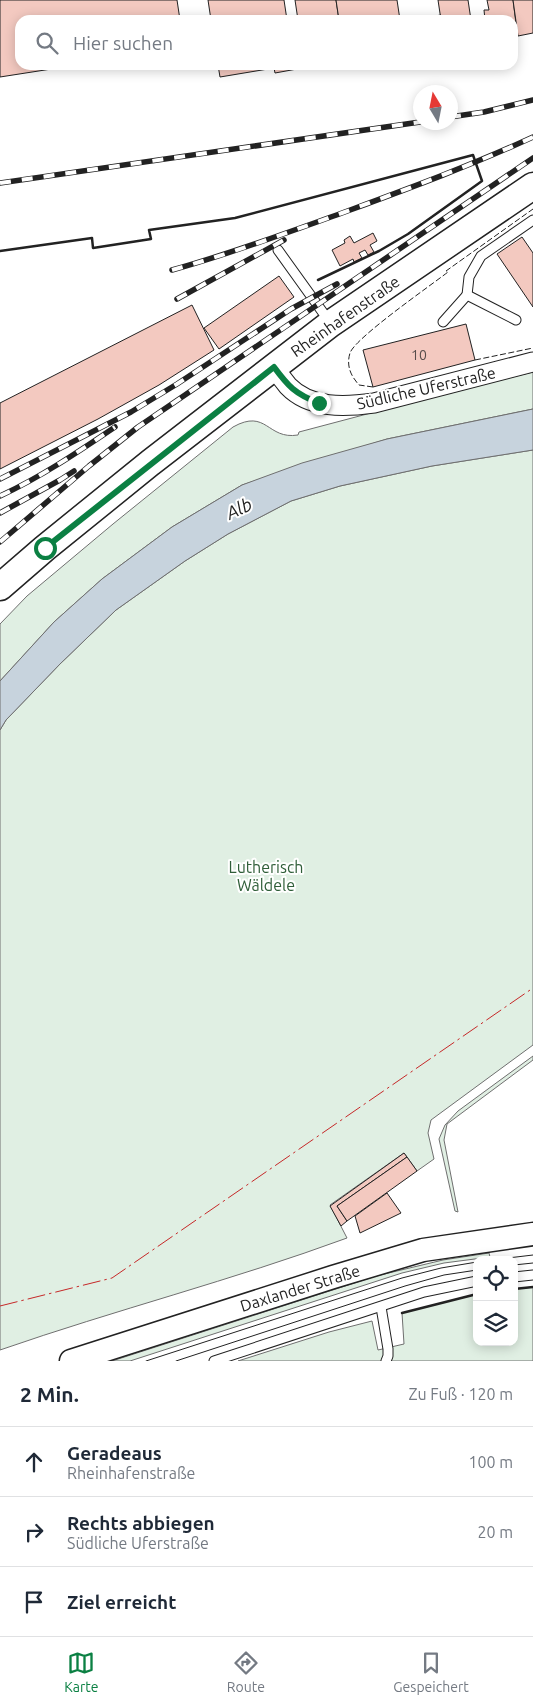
<!DOCTYPE html>
<html lang="de">
<meta charset="utf-8">
<style>
body{margin:0;font-family:Ubuntu,sans-serif;background:#f6f6f7;color:#1f2937}
.controls{position:absolute;right:15px;bottom:15px;display:grid;overflow:hidden;border-radius:10px;box-shadow:0 2px 12px #0003}
.controls button{width:45px;height:45px;display:grid;place-items:center;padding:0;border:0;border-bottom:1px solid #e0e1e3;background:#fff;color:#1f2937;font:25px sans-serif}
.compass{position:absolute;left:413px;top:85px;width:45px;height:45px;border-radius:50%;background:#fff;box-shadow:0 2px 12px #0003;rotate:350deg}
.stop{position:absolute;width:15px;height:15px;margin:-11px;border:4px solid #0b8043;border-radius:50%;background:#fff}
.stop.end{background:#0b8043;border-color:#fff;box-shadow:0 1px 5px #0008}
.list{margin:0;padding:0;list-style:none}
h2{display:flex;justify-content:space-between;align-items:center;height:65px;margin:0;padding:0 20px;font-size:21px}
h2 small{font-size:16px;font-weight:400;color:#747a83}
.list li{display:grid;grid-template-columns:32px 1fr auto;gap:15px;align-items:center;box-sizing:border-box;height:70px;padding:0 20px;border-top:1px solid #e0e1e3}
.list b{display:block;font-size:19px;white-space:nowrap}
.list p{margin:0;font-size:16px;white-space:nowrap;color:#747a83}
.list em{font-size:16px;font-style:normal;color:#747a83}
.icon{flex:none;width:28px;height:28px;fill:none;stroke:currentColor;stroke-width:2;stroke-linecap:round;stroke-linejoin:round}
.map{position:relative;flex:none;width:533px;height:1361px;overflow:hidden}
.search{position:absolute;background:#fff;box-shadow:0 2px 12px #0003;left:15px;right:15px;top:15px;height:55px;display:flex;align-items:center;gap:12px;box-sizing:border-box;padding:0 18px;border-radius:15px;color:#747a83;font-size:19px}
.sheet{height:275px;background:#fff}
nav{display:flex;justify-content:space-around;align-items:center;box-sizing:border-box;height:70px;border-top:1px solid #e0e1e3;background:#fff;font-size:14px;color:#747a83}
nav a{display:grid;justify-items:center;gap:2px}
nav .on{color:#0b8043}
.map>svg:first-child{display:block}
</style>
<div class="map">
<svg width="533" height="1361" viewBox="0 0 533 1361">
<rect width="100%" height="100%" fill="#fff"/>
<!-- green -->
<g fill="#e0efe3" stroke="#6f6f6f">
<path d="M533 372V409L387 439 242 485 172 527 102 579 54 622 0 681V624L27 596 113 524 233 427C267 408 267 440 298 435L299 432 454 391Z"/>
<path d="M533 450V1045L431 1120 428 1133 434 1159 417 1171 404 1153 330 1205 347 1238C233 1280 115 1310 0 1350V730L6 720 60 664 116 610 185 561 228 534 291 501 340 486 432 466Z"/>
<path d="M533 1056V1060L447 1124 444 1140 458 1212 455 1211 439 1139 445 1125 458 1111Z"/>
<path d="M489 1253 490 1257 444 1263 402 1273 130 1361H112L376 1276 443 1260Z"/>
<path d="M533 1287V1361H238L329 1332 372 1321 378 1350 404 1344 402 1313 477 1294V1342H514V1289Z"/>
</g>
<!-- water -->
<path fill="#c7d3dd" stroke="#6f6f6f" d="M533 409V450L432 466 340 486 291 501 228 534 185 561 116 610 60 664 6 720 0 730V681L54 622 102 579 172 527 242 485 302 463 387 439Z"/>
<!-- building -->
<g fill="#f3c9c0" stroke="#222">
<path d="M0 0H177L180 20H20V65H77L0 77Z"/>
<path d="M208 0H284L287 20H211Z"/>
<path d="M295 0H336L339 20H298Z"/>
<path d="M336 0H397L400 20H339Z"/>
<path d="M438 0H468L471 20H441Z"/>
<path d="M487 0H513L517 31H513V20H485L484 10H489Z"/>
<path d="M513 0H533V33L518 36Z"/>
<path d="M441 15V20H409Z"/>
<path d="M218 65H297V69L275 73 274 68 220 77Z"/>
<path d="M373 233 377 241 370 245 374 252 368 255 365 250 359 253 362 258 354 262 353 259 340 266 332 250 345 243 344 240 350 236 354 243Z"/>
<path d="M522 237 533 253V307L497 254Z"/>
<path d="M279 276 294 297 219 349 204 328Z"/>
<path d="M192 305 214 350 159 385 98 419 0 469V403Z"/>
<path d="M466 324 475 360 373 387 363 350Z"/>
<path d="M404 1153 407 1157 337 1206 347 1221 341 1226 330 1206Z"/>
<path d="M407 1157 417 1171 347 1221 337 1206Z"/>
<path d="M387 1193 401 1213 360 1233 355 1216Z"/>
</g>
<g fill="none" stroke-linecap="round" stroke-linejoin="round">
<!-- service casing -->
<g stroke="#222" stroke-width="11">
<g id="service">
<path d="M278 250 329 321"/>
<path d="M467 295 469 277 481 256 533 220"/>
<path d="M443 322 467 295 516 320"/>
<path d="M514 1277 533 1275"/>
<path d="M381 1307 388 1349V1356L386 1361"/>
<path d="M214 1361 424 1292 477 1281"/>
</g>
</g>
<!-- minor casing -->
<g stroke="#222" stroke-width="21">
<path id="minor" d="M274 367C278 373 283 380 288 386 310 409 345 407 374 403L533 362"/>
</g>
<!-- tertiary casing -->
<g stroke="#222" stroke-width="25">
<path id="tertiary" d="M71 1361 333 1277 423 1250 533 1234"/>
</g>
<!-- secondary casing -->
<g stroke="#222" stroke-width="29">
<path id="secondary" d="M0 587 45 548 150 463 330 324 533 186"/>
</g>
<!-- service -->
<use href="#service" stroke="#fff" stroke-width="9"/>
<!-- minor -->
<use href="#minor" stroke="#fff" stroke-width="19"/>
<!-- tertiary -->
<use href="#tertiary" stroke="#fff" stroke-width="22"/>
<!-- secondary -->
<use href="#secondary" stroke="#fff" stroke-width="26"/>
<!-- tram -->
<g stroke="#222" stroke-width="1">
<path d="M491 1260 533 1255"/>
<path d="M514 1265 533 1263"/>
<path d="M146 1361 402 1278 441 1268 477 1262"/>
<path d="M176 1361 405 1286 444 1275 477 1270"/>
</g>
<!-- rail casing -->
<g stroke="#222" stroke-width="5.5">
<g id="rail">
<path d="M450 117 484 112 533 100"/>
<path d="M0 183 420 122"/>
<path d="M172 270C230 254 286 233 342 213 407 189 470 166 533 137"/>
<path d="M177 299 284 240"/>
<path d="M0 479 131 412 177 384 291 309 337 284"/>
<path d="M0 496C41 477 78 452 115 427"/>
<path d="M0 513 60 480 74 471"/>
<path d="M0 542 89 466 138 427 533 158"/>
</g>
</g>
<!-- rail -->
<use href="#rail" stroke="#fff" stroke-width="4" stroke-dasharray="11" stroke-linecap="butt"/>
<!-- fence -->
<g stroke="#222" stroke-width="1" stroke-dasharray="6 2.5" stroke-linecap="butt">
<path d="M475 360 533 348"/>
<path d="M373 387 359 385C351 376 346 366 350 353 355 338 430 286 448 272L446 271 533 209"/>
</g>
<!-- wall -->
<g stroke="#222" stroke-width="2.5">
<path d="M0 251 92 238 93 248 151 239 149 230 235 218 473 155 482 181 408 234 379 251 318 280"/>
<path d="M514 1289 533 1287"/>
<path d="M402 1313 477 1294"/>
</g>
<!-- power -->
<path stroke="#c62828" stroke-width="1" stroke-dasharray="18 4 2.5 4" stroke-linecap="butt" d="M0 1306 112 1278 533 988"/>
</g>
<g fill="none" stroke-linecap="round" stroke-linejoin="round">
<!-- route -->
<path stroke="#0b8043" stroke-width="6" d="M45 548 274 367C288 386 295 394 319 403"/>
</g>
<g text-anchor="middle" stroke-width="4" stroke-linejoin="round" paint-order="stroke">
<!-- number labels -->
<g font-size="14" fill="#564c4a">
<text x="419" y="360">10</text>
</g>
<!-- street labels -->
<g font-size="16" fill="#222" stroke="#fff">
<text transform="translate(345 316) rotate(-35)" y="6">Rheinhafenstraße</text>
<text transform="translate(426 388) rotate(-13)" y="6">Südliche Uferstraße</text>
<text transform="translate(300 1288) rotate(-17)" y="6">Daxlander Straße</text>
</g>
<!-- park labels -->
<g font-size="16" fill="#2f5e38" stroke="#fff">
<text x="266" y="873">Lutherisch<tspan x="266" dy="18">Wäldele</tspan></text>
</g>
<!-- water labels -->
<g font-size="18" font-style="italic" fill="#222" stroke="#fff">
<text transform="translate(239 509) rotate(-25)" y="6">Alb</text>
</g>
</g>
</svg>
<div class="controls">
<button><svg class="icon" aria-label="locate" viewBox="0 0 24 24"><circle cx="12" cy="12" r="6"/><path d="M12 2v4M12 18v4M2 12h4M18 12h4"/></svg></button>
<button><svg class="icon" aria-label="layers" viewBox="0 0 24 24"><path d="M12 4l9 5-9 5-9-5zM3 14l9 5 9-5"/></svg></button>
</div>
<svg class="compass" viewBox="-18 -18 36 36"><path d="M0-13l5 13h-10z" fill="#e53935"/><path d="M0 13l5-13h-10z" fill="#747a83"/></svg>
<div class="stop" style="left:45px;top:548px"></div>
<div class="stop end" style="left:319px;top:403px"></div>
<div class="search"><svg class="icon" aria-label="search" viewBox="0 0 24 24"><circle cx="10" cy="10" r="6"/><path d="M15 15l6 6"/></svg>Hier suchen</div>
</div>
<section class="sheet">
<h2>2 Min.<small>Zu Fuß · 120 m</small></h2>
<ul class="list">
<li><svg class="icon" aria-label="ahead" viewBox="0 0 24 24"><path d="M12 20V5M6 11l6-6 6 6"/></svg><div><b>Geradeaus</b><p>Rheinhafenstraße</p></div><em>100 m</em></li>
<li><svg class="icon" aria-label="right" viewBox="0 0 24 24"><path d="M7 20v-9h11M14 6l5 5-5 5"/></svg><div><b>Rechts abbiegen</b><p>Südliche Uferstraße</p></div><em>20 m</em></li>
<li><svg class="icon" aria-label="arrive" viewBox="0 0 24 24"><path d="M6 21V4h12l-3 4 3 4H6"/></svg><div><b>Ziel erreicht</b></div></li>
</ul>
</section>
<nav>
<a class="on"><svg class="icon" aria-label="map" viewBox="0 0 24 24"><path d="M3 6l6-2 6 2 6-2v14l-6 2-6-2-6 2zM9 4v14M15 6v14"/></svg>Karte</a>
<a><svg class="icon" aria-label="directions" viewBox="0 0 24 24"><path d="M12 3l9 9-9 9-9-9zM9 14v-3h6M13 9l2 2-2 2"/></svg>Route</a>
<a><svg class="icon" aria-label="saved" viewBox="0 0 24 24"><path d="M7 4h10v16l-5-4-5 4z"/></svg>Gespeichert</a>
</nav>
